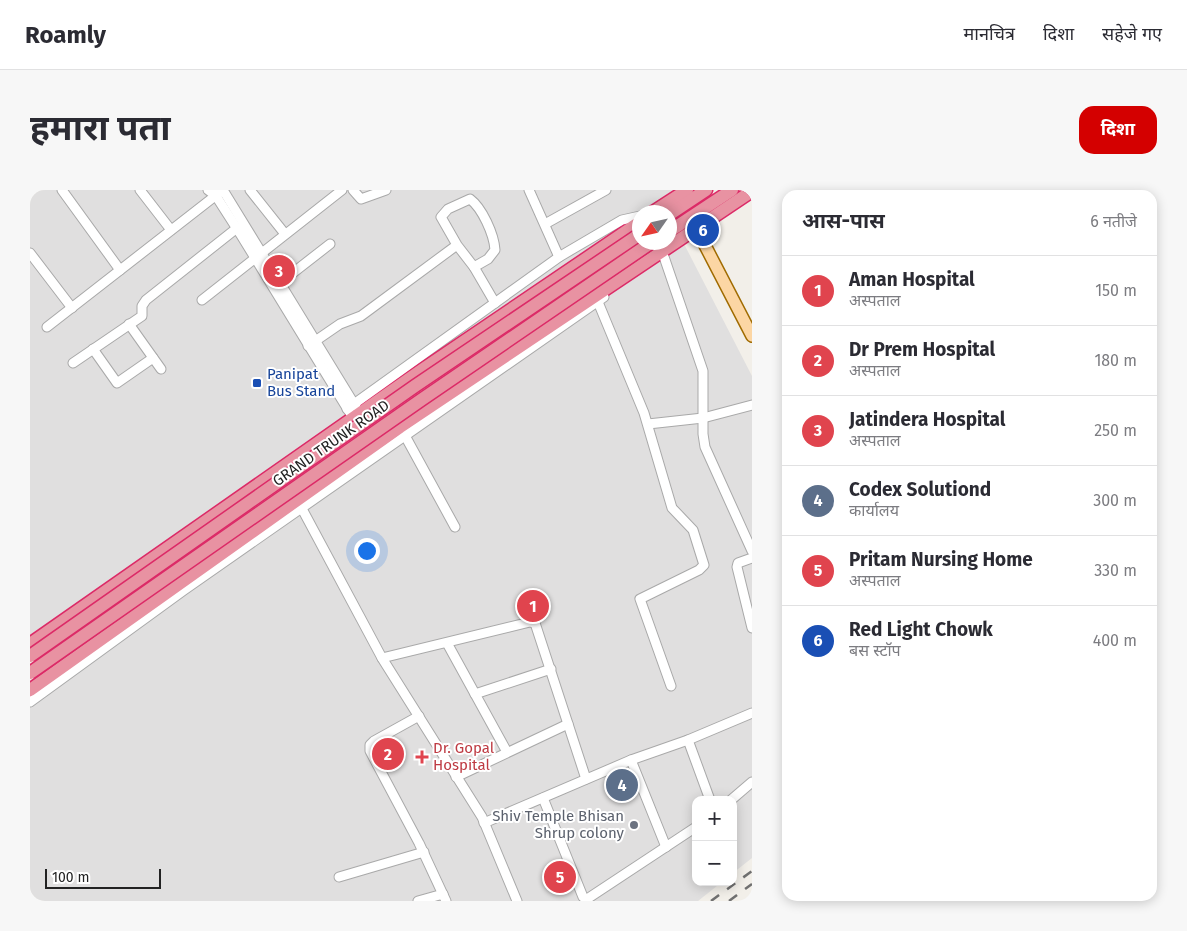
<!DOCTYPE html>
<html lang="hi">
<meta charset="utf-8">
<style>
body{margin:0;font-family:"Fira Sans","Noto Sans Devanagari",sans-serif;background:#f7f7f7;color:#2b2b33}
.controls{position:absolute;right:15px;bottom:15px;display:grid;overflow:hidden;border-radius:10px;box-shadow:0 2px 12px #0003}
.controls button{width:45px;height:45px;display:grid;place-items:center;padding:0;border:0;border-bottom:1px solid #e1e1e2;background:#fff;color:#2b2b33;font:25px sans-serif}
.compass{position:absolute;left:602px;top:15px;width:45px;height:45px;border-radius:50%;background:#fff;box-shadow:0 2px 12px #0003;rotate:236deg}
.scale{position:absolute;left:15px;bottom:12px;width:116px;box-sizing:border-box;padding-left:5px;border:2px solid #222;border-top:0;font-size:14px;line-height:18px;white-space:nowrap;color:#222;-webkit-text-stroke:4px #fff;paint-order:stroke}
.you{position:absolute;left:336px;top:360px;width:18px;height:18px;margin:-12px;border:4px solid #fff;border-radius:50%;background:#1a73e8;box-shadow:0 0 0 8px #1a73e833}
.badge{display:grid;place-items:center;width:32px;height:32px;border-radius:50%;background:#d40000;color:#fff;font-size:16px;font-weight:700}
.pin{position:absolute;translate:-50% -50%;border:2px solid #fff;box-shadow:0 1px 5px #0006}
.list{margin:0;padding:0;list-style:none}
h2{display:flex;justify-content:space-between;align-items:center;height:65px;margin:0;padding:0 20px;font-size:21px}
h2 small{font-size:16px;font-weight:400;color:#7c7c81}
.list li{display:grid;grid-template-columns:32px 1fr auto;gap:15px;align-items:center;box-sizing:border-box;height:70px;padding:0 20px;border-top:1px solid #e1e1e2}
.list b{display:block;font-size:19px;white-space:nowrap}
.list p{margin:0;font-size:16px;white-space:nowrap;color:#7c7c81}
.list em{font-size:16px;font-style:normal;color:#7c7c81}
.map{position:relative;flex:none;width:722px;height:711px;overflow:hidden;border-radius:15px}
header{display:flex;align-items:center;gap:30px;box-sizing:border-box;height:70px;padding:0 25px;background:#fff;border-bottom:1px solid #e1e1e2}
header strong{font-size:24px}
nav{display:flex;gap:28px;margin-inline-start:auto;font-size:18px}
.intro{display:flex;align-items:center;justify-content:space-between;box-sizing:border-box;height:120px;padding:0 30px}
h1{margin:0;font-size:35px}
.button{padding:12px 22px;border-radius:15px;background:#d40000;color:#fff;font-size:18px;font-weight:700}
main{display:flex;gap:30px;padding:0 30px}
aside{flex:1;background:#fff;border-radius:15px;box-shadow:0 2px 12px #0003}
.map>svg:first-child{display:block}
</style>
<header>
<strong>Roamly</strong>
<nav><a>मानचित्र</a><a>दिशा</a><a>सहेजे गए</a></nav>
</header>
<div class="intro"><h1>हमारा पता</h1><a class="button">दिशा</a></div>
<main>
<div class="map">
<svg width="722" height="711" viewBox="0 0 722 711">
<rect width="100%" height="100%" fill="#f2efe9"/>
<!-- residential -->
<g fill="#e0dfdf">
<path d="M0 0H646L610 22 609 25 401 165 0 447Z"/>
<path d="M651 48 722 186V668L703 683V610H666V692H692L668 711H0V513Z"/>
</g>
<g fill="none" stroke-linecap="round" stroke-linejoin="round">
<!-- minor casing -->
<g stroke="#a9a9a9" stroke-width="11">
<g id="minor">
<path d="M32 0 90 80"/>
<path d="M110 0 141 40"/>
<path d="M178 0 186 6 211 45 320 223"/>
<path d="M193 0 326 217"/>
<path d="M220 0 255 44"/>
<path d="M323 0 331 9 356 0"/>
<path d="M499 0 529 67"/>
<path d="M515 34 576 0"/>
<path d="M632 61 673 181V244L675 257 722 361"/>
<path d="M0 63 42 118"/>
<path d="M444 77 465 113"/>
<path d="M250 93 300 54"/>
<path d="M172 110 312 0"/>
<path d="M568 112 614 223 642 318 663 340 674 375 669 380 610 409 641 496"/>
<path d="M99 134 131 179"/>
<path d="M17 137 189 3"/>
<path d="M278 156 310 134 331 126 427 55 411 27 418 19 440 9C452 18 464 44 465 60L458 69 444 77 427 55"/>
<path d="M63 159 87 193 123 168"/>
<path d="M43 173 112 126V116L116 110 207 38"/>
<path d="M317 219 529 67 592 30 610 26"/>
<path d="M618 234 673 228 722 215"/>
<path d="M373 242 425 337"/>
<path d="M270 315 352 468 452 627 487 711"/>
<path d="M722 368 708 373 707 377 722 438"/>
<path d="M417 453 477 562"/>
<path d="M352 468 500 432 505 433 556 589"/>
<path d="M445 504 521 479"/>
<path d="M0 512 154 400 574 107"/>
<path d="M389 526 344 551 340 555V561L389 653 416 711"/>
<path d="M658 550 680 610"/>
<path d="M601 570 636 657"/>
<path d="M426 587 538 534"/>
<path d="M513 608 553 707 557 709 666 637"/>
<path d="M701 610 722 592"/>
<path d="M454 633 601 570 658 550 722 523"/>
<path d="M309 687 394 662"/>
<path d="M388 711 413 704"/>
</g>
</g>
<!-- major casing -->
<g stroke="#a06b00" stroke-width="14">
<path id="major" d="M666 38 722 146"/>
</g>
<!-- highway casing -->
<g stroke="#dc2a67" stroke-width="15">
<g id="highway">
<path d="M623 22 657 0"/>
<path d="M640 24 676 0"/>
<path d="M640 41 702 0"/>
<path d="M0 454 389 182 610 32"/>
<path d="M0 500 370 237 722 1"/>
</g>
</g>
<!-- minor -->
<use href="#minor" stroke="#fff" stroke-width="9"/>
<!-- major -->
<use href="#major" stroke="#fcd6a4" stroke-width="11"/>
<!-- highway -->
<use href="#highway" stroke="#e892a2" stroke-width="12"/>
<!-- rail -->
<g stroke="#707070" stroke-width="2.5" stroke-dasharray="10 10" stroke-linecap="butt">
<path d="M681 711 722 681"/>
<path d="M699 711 722 694"/>
</g>
<!-- highway-bridge casing -->
<g stroke="#dc2a67" stroke-width="15" stroke-linecap="butt">
<g id="highway-bridge">
<path d="M0 466 385 196 610 44"/>
<path d="M0 483 391 210 622 52"/>
</g>
</g>
<!-- highway-bridge -->
<use href="#highway-bridge" stroke="#e892a2" stroke-width="12"/>
</g>
<!-- markers -->
<rect fill="#1a4fb4" stroke="#fff" stroke-width="2" x="222" y="188" width="10" height="10" rx="2.5"/>
<path fill="#e0444e" stroke="#fff" stroke-width="2" d="M389.5 559.5h5v5h5v5h-5v5h-5v-5h-5v-5h5z"/>
<circle fill="#6b7280" stroke="#fff" stroke-width="2" cx="604" cy="635" r="5"/>
<g text-anchor="middle" stroke-width="4" stroke-linejoin="round" paint-order="stroke">
<!-- transit labels -->
<g font-size="15" fill="#164399" stroke="#fff" text-anchor="start">
<text x="237" y="189">Panipat<tspan x="237" dy="17">Bus Stand</tspan></text>
</g>
<!-- street labels -->
<g font-size="15" fill="#222" stroke="#fff">
<text transform="translate(301 253) rotate(-35)" y="5">GRAND TRUNK ROAD</text>
</g>
<!-- health labels -->
<g font-size="15" fill="#be3a42" stroke="#fff" text-anchor="start">
<text x="403" y="563">Dr. Gopal<tspan x="403" dy="17">Hospital</tspan></text>
</g>
<!-- worship labels -->
<g font-size="15" fill="#5b616d" stroke="#fff" text-anchor="end">
<text x="594" y="631">Shiv Temple Bhisan<tspan x="594" dy="17">Shrup colony</tspan></text>
</g>
</g>
</svg>
<div class="controls">
<button>+</button>
<button>−</button>
</div>
<svg class="compass" viewBox="-18 -18 36 36"><path d="M0-13l5 13h-10z" fill="#e53935"/><path d="M0 13l5-13h-10z" fill="#7c7c81"/></svg>
<div class="scale">100 m</div>
<div class="you"></div>
<div class="pin badge" style="left:503px;top:416px;background:#e0444e">1</div>
<div class="pin badge" style="left:358px;top:564px;background:#e0444e">2</div>
<div class="pin badge" style="left:249px;top:81px;background:#e0444e">3</div>
<div class="pin badge" style="left:592px;top:595px;background:#5c6f8a">4</div>
<div class="pin badge" style="left:530px;top:687px;background:#e0444e">5</div>
<div class="pin badge" style="left:673px;top:40px;background:#1a4fb4">6</div>
</div>
<aside>
<h2>आस-पास<small>6 नतीजे</small></h2>
<ul class="list">
<li><span class="badge" style="background:#e0444e">1</span><div><b>Aman Hospital</b><p>अस्पताल</p></div><em>150 m</em></li>
<li><span class="badge" style="background:#e0444e">2</span><div><b>Dr Prem Hospital</b><p>अस्पताल</p></div><em>180 m</em></li>
<li><span class="badge" style="background:#e0444e">3</span><div><b>Jatindera Hospital</b><p>अस्पताल</p></div><em>250 m</em></li>
<li><span class="badge" style="background:#5c6f8a">4</span><div><b>Codex Solutiond</b><p>कार्यालय</p></div><em>300 m</em></li>
<li><span class="badge" style="background:#e0444e">5</span><div><b>Pritam Nursing Home</b><p>अस्पताल</p></div><em>330 m</em></li>
<li><span class="badge" style="background:#1a4fb4">6</span><div><b>Red Light Chowk</b><p>बस स्टॉप</p></div><em>400 m</em></li>
</ul>
</aside>
</main>
